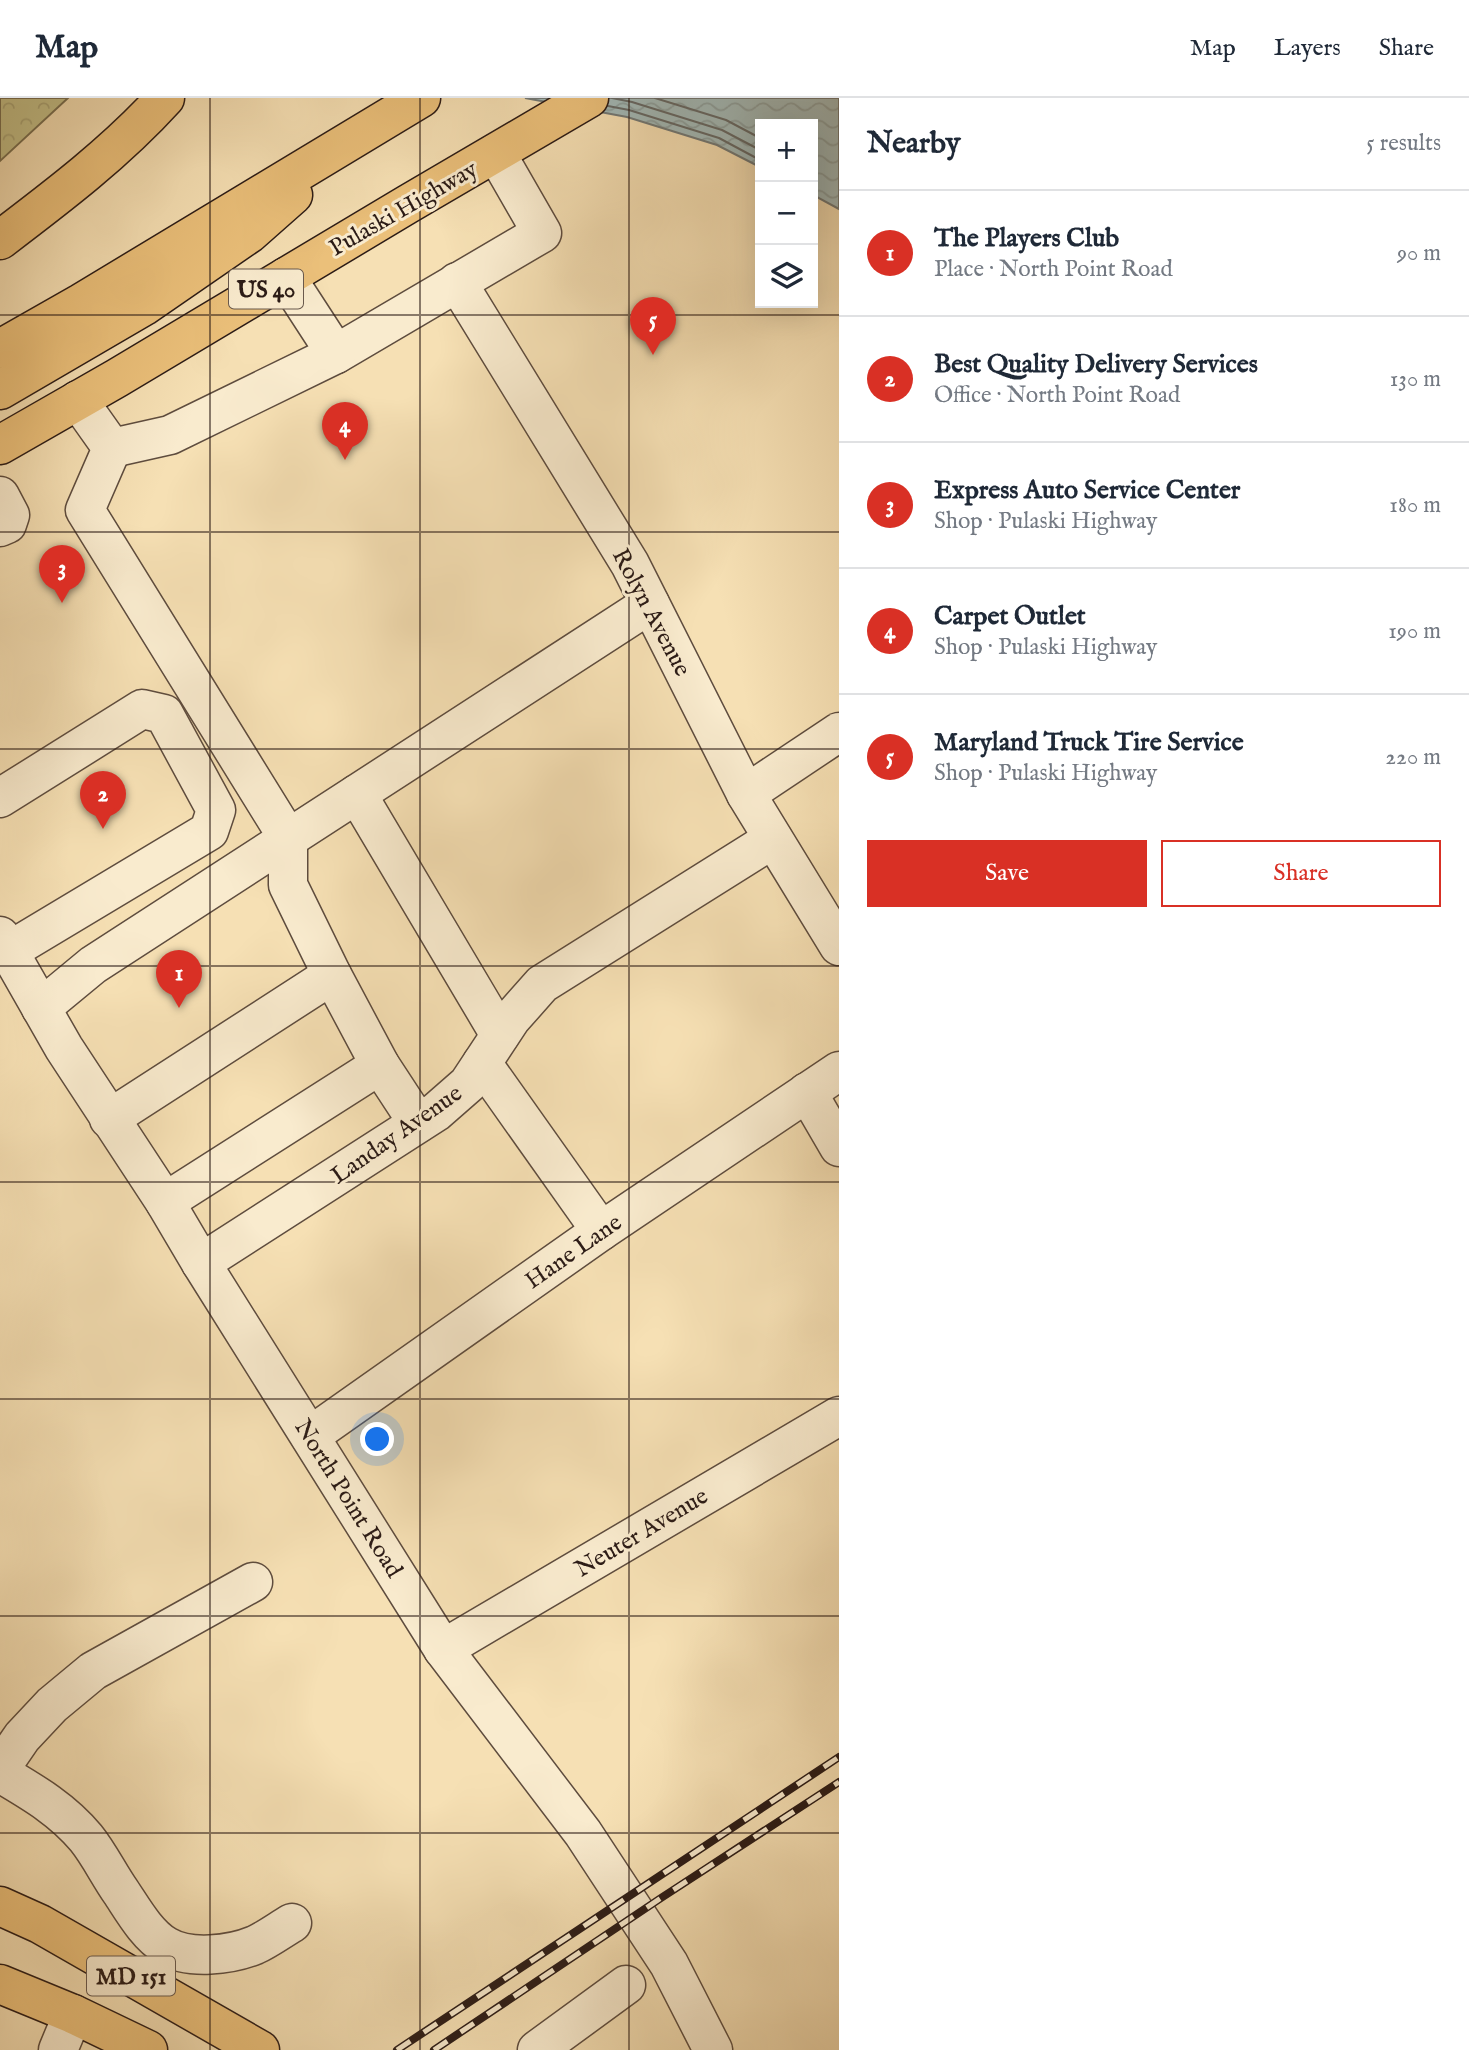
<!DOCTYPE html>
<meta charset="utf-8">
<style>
body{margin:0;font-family:"IM FELL English",serif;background:#f2f2f3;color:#1f2937}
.controls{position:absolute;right:21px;top:21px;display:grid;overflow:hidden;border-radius:0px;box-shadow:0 7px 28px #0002}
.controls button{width:63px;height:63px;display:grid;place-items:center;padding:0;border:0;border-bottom:2px solid #e0e1e3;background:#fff;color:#1f2937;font:35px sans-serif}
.you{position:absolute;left:378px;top:1342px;width:24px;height:24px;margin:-18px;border:5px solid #fff;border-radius:50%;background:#1a73e8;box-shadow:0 0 0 10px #1a73e833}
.badge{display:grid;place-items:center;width:46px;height:46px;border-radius:50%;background:#d93025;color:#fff;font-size:23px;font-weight:700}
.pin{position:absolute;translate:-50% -58px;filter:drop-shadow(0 2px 4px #0008)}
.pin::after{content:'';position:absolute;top:37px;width:24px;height:21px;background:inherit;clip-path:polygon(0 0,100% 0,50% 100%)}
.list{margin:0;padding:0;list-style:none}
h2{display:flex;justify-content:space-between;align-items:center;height:91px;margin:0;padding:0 28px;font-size:30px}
h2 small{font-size:23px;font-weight:400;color:#747a83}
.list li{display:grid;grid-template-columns:46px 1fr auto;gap:21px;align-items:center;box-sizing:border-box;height:126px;padding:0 28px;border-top:2px solid #e0e1e3}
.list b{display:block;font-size:26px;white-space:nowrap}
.list p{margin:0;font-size:23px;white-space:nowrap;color:#747a83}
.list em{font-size:23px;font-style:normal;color:#747a83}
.actions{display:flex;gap:14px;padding:21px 28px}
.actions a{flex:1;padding:16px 0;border:2px solid #d93025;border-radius:0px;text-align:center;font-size:24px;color:#d93025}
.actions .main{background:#d93025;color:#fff}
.icon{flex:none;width:38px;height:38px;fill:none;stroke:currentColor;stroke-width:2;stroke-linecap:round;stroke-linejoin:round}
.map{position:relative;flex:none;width:839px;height:1952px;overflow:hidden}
header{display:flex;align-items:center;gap:42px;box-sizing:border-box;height:98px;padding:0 35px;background:#fff;border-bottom:2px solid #e0e1e3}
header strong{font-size:33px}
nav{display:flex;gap:38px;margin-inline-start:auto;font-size:24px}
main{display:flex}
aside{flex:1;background:#fff}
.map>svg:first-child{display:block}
</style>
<header>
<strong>Map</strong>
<nav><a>Map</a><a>Layers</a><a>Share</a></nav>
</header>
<main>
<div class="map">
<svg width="839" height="1952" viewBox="0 0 839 1952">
<defs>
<pattern id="park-crowns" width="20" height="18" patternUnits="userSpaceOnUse" patternTransform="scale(1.75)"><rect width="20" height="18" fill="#c3c089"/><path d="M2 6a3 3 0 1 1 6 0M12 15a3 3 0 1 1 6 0" fill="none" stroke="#a8a476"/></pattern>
<pattern id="water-waves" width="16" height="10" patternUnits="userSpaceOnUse" patternTransform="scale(1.75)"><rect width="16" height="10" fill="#a2bab9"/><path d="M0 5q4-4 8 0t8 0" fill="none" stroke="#8c9f9e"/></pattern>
</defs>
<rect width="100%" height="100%" fill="#f6e0b4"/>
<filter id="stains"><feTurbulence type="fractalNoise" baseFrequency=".00286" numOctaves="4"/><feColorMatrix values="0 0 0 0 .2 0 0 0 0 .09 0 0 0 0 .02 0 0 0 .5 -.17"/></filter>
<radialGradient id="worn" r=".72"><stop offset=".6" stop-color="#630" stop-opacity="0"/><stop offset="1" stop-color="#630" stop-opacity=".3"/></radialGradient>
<!-- park -->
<path fill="url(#park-crowns)" stroke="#776e50" stroke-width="2" d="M0 0H68L0 63Z"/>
<!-- water -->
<path fill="url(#water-waves)" stroke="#727a78" stroke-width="2" d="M525 0H839V111L813 97V26H760V69L717 47 627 19Z"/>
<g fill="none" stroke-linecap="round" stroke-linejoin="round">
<!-- shore -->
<g stroke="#666a68" stroke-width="2">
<path d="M612 0 632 4 722 32 760 52"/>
<path d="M655 0 726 22 760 40"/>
<path d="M608 8 629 12 719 40 760 62"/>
</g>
<!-- minor casing -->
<g stroke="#5e4c3e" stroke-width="41">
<g id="minor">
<path d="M286 179 336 256 542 135 496 55"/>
<path d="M457 184 630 466 746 696 839 848"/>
<path d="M78 302 112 350 85 412 288 740V787L332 877"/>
<path d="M112 350 170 337 336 256"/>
<path d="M0 398 10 417 7 426 0 429"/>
<path d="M357 696 500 937"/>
<path d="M746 696 839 634"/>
<path d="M0 700 142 611 164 616 216 712 209 733 9 853"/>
<path d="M0 838 64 950 165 1104 201 1165 443 1551 583 1735 669 1866 713 1952"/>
<path d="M41 910 93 867 650 506"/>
<path d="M482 965 601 1133"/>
<path d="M807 994 839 1049"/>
<path d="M109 1021 332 877 380 967 418 1025"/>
<path d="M165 1104 380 967"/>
<path d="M201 1165 436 1014 468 986 511 921 542 886 773 741"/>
<path d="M310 1338 601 1133 839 973"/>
<path d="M443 1551 839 1318"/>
<path d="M0 1671 22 1639 52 1607 93 1573 253 1484"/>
<path d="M0 1675C32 1694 62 1711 86 1740 99 1756 109 1777 121 1794 133 1812 147 1837 166 1848 189 1862 231 1857 255 1847 268 1841 280 1832 292 1825"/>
<path d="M58 1952 73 1916"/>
<path d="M537 1952 626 1887"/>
</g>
</g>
<!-- major casing -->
<g stroke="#2b1b16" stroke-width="41">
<g id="major">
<path d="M0 142C58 98 116 54 165 0"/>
<path d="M0 251 81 205 421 0"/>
<path d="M0 292 144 208 250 135 293 97"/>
<path d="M0 347 117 280 408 106 589 0"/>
<path d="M0 1808 40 1826 260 1952"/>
<path d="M0 1886 73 1916 148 1952"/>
</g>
</g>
<!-- minor -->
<use href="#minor" stroke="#f9ebce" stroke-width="38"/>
<!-- major -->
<use href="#major" stroke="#ebc07a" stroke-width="38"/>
<!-- rail casing -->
<g stroke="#2b1b16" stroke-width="8">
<g id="rail">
<path d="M397 1952 839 1659"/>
<path d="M434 1952 661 1800 839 1684"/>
</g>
</g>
<!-- rail -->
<use href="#rail" stroke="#f9ebce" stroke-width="5" stroke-dasharray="16" stroke-linecap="butt"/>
</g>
<!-- grid -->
<path fill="none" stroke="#2b1b16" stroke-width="2" stroke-opacity="0.55" d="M210 0V1952M420 0V1952M629 0V1952M0 217H839M0 434H839M0 651H839M0 868H839M0 1084H839M0 1301H839M0 1518H839M0 1735H839"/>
<g text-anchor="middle" stroke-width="6" stroke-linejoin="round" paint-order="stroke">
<!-- shield labels -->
<g fill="#f9ebce" stroke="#69594d" stroke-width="2">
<rect x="229" y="171.5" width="74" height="39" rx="5"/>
<rect x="87" y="1858.5" width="88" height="39" rx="5"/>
</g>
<g font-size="23" font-weight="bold" fill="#2b1b16">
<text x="266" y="199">US 40</text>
<text x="131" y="1886">MD 151</text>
</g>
<!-- street labels -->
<g font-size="24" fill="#2b1b16" stroke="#f9ebce">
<text transform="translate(403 110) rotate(-30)" y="8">Pulaski Highway</text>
<text transform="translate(652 514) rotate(62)" y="8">Rolyn Avenue</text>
<text transform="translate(396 1036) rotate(-35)" y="8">Landay Avenue</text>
<text transform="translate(573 1153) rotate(-35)" y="8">Hane Lane</text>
<text transform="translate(349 1400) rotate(58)" y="8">North Point Road</text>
<text transform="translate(641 1434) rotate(-31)" y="8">Neuter Avenue</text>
</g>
</g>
<rect width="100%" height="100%" filter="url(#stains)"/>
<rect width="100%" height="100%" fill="url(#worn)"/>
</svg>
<div class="controls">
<button>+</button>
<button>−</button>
<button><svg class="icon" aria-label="layers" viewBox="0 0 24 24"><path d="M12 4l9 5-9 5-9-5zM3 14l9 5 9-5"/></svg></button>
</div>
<div class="you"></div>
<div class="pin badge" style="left:179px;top:910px">1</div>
<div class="pin badge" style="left:103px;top:731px">2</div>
<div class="pin badge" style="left:62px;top:505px">3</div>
<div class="pin badge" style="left:345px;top:362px">4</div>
<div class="pin badge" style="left:653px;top:257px">5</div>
</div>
<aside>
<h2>Nearby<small>5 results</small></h2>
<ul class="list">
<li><span class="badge">1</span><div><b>The Players Club</b><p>Place · North Point Road</p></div><em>90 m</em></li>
<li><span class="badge">2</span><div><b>Best Quality Delivery Services</b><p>Office · North Point Road</p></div><em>130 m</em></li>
<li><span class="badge">3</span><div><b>Express Auto Service Center</b><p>Shop · Pulaski Highway</p></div><em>180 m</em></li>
<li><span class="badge">4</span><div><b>Carpet Outlet</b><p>Shop · Pulaski Highway</p></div><em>190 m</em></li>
<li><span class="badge">5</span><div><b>Maryland Truck Tire Service</b><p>Shop · Pulaski Highway</p></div><em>220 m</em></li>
</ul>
<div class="actions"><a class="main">Save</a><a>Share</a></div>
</aside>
</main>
